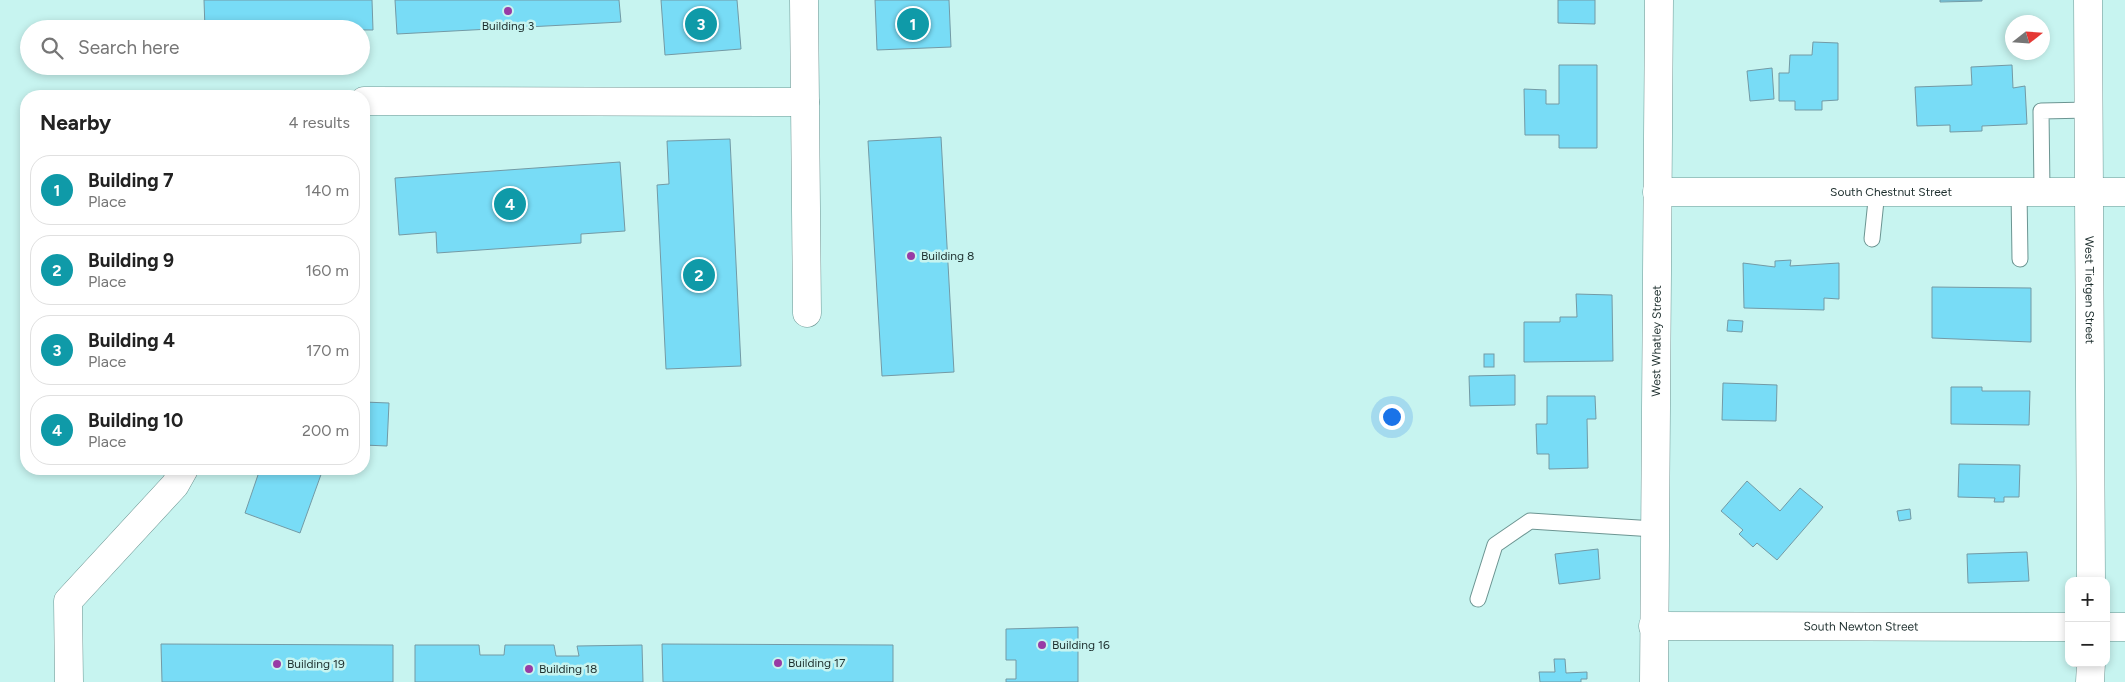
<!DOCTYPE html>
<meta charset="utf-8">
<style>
body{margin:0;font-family:Figtree,sans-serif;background:#f2f2f2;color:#222}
.controls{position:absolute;right:15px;bottom:15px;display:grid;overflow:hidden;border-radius:10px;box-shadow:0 2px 8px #0003}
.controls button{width:45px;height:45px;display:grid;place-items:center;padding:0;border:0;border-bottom:1px solid #e0e0e0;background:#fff;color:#222;font:25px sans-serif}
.compass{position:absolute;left:2005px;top:15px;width:45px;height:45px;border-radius:50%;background:#fff;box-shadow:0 2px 8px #0003;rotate:73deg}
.you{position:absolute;left:1391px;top:416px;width:18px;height:18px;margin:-12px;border:4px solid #fff;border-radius:50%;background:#1a73e8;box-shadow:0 0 0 8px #1a73e833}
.badge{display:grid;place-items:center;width:32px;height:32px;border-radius:50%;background:#983ba5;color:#fff;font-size:16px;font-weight:700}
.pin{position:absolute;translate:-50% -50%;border:2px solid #fff;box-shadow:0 1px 5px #0006}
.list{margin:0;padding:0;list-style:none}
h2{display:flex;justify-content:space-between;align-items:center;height:65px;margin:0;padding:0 20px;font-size:21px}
h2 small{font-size:16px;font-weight:400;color:#767676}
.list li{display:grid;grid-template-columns:32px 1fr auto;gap:15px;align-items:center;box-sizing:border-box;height:70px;margin:0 10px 10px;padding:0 10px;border:1px solid #e0e0e0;border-radius:20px}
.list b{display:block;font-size:19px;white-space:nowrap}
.list p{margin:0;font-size:16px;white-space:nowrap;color:#767676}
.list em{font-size:16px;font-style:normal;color:#767676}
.icon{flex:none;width:28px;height:28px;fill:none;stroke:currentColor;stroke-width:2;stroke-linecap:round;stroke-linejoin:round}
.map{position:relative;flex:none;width:2125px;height:682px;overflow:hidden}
.search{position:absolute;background:#fff;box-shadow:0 2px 8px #0003;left:20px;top:20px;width:350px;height:55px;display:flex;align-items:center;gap:12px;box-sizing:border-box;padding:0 18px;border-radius:28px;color:#767676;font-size:19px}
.panel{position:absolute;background:#fff;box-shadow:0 2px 8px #0003;left:20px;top:90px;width:350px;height:385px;border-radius:20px}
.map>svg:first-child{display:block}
</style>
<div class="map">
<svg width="2125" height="682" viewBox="0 0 2125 682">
<rect width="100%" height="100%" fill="#c7f4f0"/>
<!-- building -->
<g fill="#78dcf6" stroke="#739aa5">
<path d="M204 0H372L373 30 205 29Z"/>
<path d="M395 0H619L621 22 397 34Z"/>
<path d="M661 0H737L741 49 665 55Z"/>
<path d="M875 0H949L951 47 877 50Z"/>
<path d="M1558 0H1595V24L1558 23Z"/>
<path d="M1940 0H1982V1L1940 2Z"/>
<path d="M1813 42 1838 43V100L1822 101V110H1795V101H1779V73H1789L1790 55H1812Z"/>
<path d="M1559 65H1597V148H1559V135H1525L1524 89 1546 90V104H1559Z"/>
<path d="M2012 65 2013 88 2025 86 2027 124 1982 126V131L1950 132V125L1917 126 1915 87 1972 85 1971 67Z"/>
<path d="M1772 68 1774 99 1750 101 1747 71Z"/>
<path d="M941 137 954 372 882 376 868 141Z"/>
<path d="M730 139 741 366 666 369 657 185 669 184 667 141Z"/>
<path d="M620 162 625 231 581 234V243L437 253 436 232 399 235 395 178Z"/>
<path d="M1791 260 1790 266 1839 263V299L1824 298V310L1744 308 1743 263 1775 267V261Z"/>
<path d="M1932 287 2031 288V342L1932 338Z"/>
<path d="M1576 294 1612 295 1613 361 1524 362V322H1560V317H1577Z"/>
<path d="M1728 320 1743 321 1742 332 1727 331Z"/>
<rect x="1484" y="354" width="10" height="13"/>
<path d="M1515 375V405L1470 406 1469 376Z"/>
<path d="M1723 383 1777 385 1776 421 1722 420Z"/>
<path d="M1951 387H1982V391H2030L2029 425 1951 424Z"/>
<path d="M1547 396H1595L1596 419H1587L1588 468 1549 469V454H1537L1536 424H1547Z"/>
<path d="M364 402 389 403 387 446 364 445Z"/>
<path d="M1959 464 2020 465 2019 497H2004V502H1994L1995 498 1958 497Z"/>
<path d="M260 469H323L300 533 245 513Z"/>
<path d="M1747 481 1780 511 1800 488 1823 507 1777 560 1757 543 1753 547 1739 534 1743 530 1721 511Z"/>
<path d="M1910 509 1911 519 1899 521 1897 511Z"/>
<path d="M1598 549 1600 579 1559 584 1555 554Z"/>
<path d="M2027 552 2029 581 1968 583 1967 554Z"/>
<path d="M1078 627V682H1006V679H1016V660H1006V629Z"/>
<path d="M161 644 393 645V682H162Z"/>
<path d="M662 644 893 645V682H663Z"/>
<path d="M415 645H479L480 655H504L505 645H554L556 656H579L577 646 642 645 643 682H415Z"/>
<path d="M1554 659H1565L1566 673 1587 672V679H1581V682H1540L1539 672H1555Z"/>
</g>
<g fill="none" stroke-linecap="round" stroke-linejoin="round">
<!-- service casing -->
<g stroke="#6c9592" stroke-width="17">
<g id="service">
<path d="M2019 191 2020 259"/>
<path d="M2042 191 2041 111 2089 110"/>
<path d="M1872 239 1877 191"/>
<path d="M1478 599 1495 545 1530 521 1654 529"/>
</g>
</g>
<!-- minor casing -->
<g stroke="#6c9592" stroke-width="29">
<g id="minor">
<path d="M804 0 807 313"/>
<path id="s1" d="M2088 0 2091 581"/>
<path d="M364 101 805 102"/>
<path id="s2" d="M1657 192H2125"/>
<path id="s3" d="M1653 626 2069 627"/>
<path d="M2106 627H2125"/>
<path d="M69 682 68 601 175 485 184 469"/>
<path id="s4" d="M1654 682 1659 0"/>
<path d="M2090 682 2091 663"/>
</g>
</g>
<!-- service -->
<use href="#service" stroke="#fff" stroke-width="15"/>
<!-- minor -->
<use href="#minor" stroke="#fff" stroke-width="28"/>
</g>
<!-- markers -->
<g fill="#983ba5" stroke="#c7f4f0" stroke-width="2">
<circle cx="508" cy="11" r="5"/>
<circle cx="911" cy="256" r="5"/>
<circle cx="1042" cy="645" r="5"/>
<circle cx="778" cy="663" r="5"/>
<circle cx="277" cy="664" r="5"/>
<circle cx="529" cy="669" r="5"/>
</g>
<g text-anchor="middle" stroke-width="5" stroke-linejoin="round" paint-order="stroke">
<!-- poi labels -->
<g font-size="12" fill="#1d2e2d" stroke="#c7f4f0" text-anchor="start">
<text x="508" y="30" text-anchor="middle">Building 3</text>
<text x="921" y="260">Building 8</text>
<text x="1052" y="649">Building 16</text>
<text x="788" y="667">Building 17</text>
<text x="287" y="668">Building 19</text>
<text x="539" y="673">Building 18</text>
</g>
<!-- street labels -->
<g font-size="12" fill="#1d2e2d" stroke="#c7f4f0">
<text dy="4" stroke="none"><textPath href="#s2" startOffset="234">South Chestnut Street</textPath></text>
<text dy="4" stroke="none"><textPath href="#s1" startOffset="290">West Tietgen Street</textPath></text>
<text dy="4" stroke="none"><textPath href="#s4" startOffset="341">West Whatley Street</textPath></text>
<text dy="4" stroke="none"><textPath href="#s3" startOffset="208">South Newton Street</textPath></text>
</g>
</g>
</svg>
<div class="controls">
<button>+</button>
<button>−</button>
</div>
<svg class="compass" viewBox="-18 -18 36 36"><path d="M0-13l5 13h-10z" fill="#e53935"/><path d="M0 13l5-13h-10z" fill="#767676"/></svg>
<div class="you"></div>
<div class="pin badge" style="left:913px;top:24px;background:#0f9aa8">1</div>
<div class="pin badge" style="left:699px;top:275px;background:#0f9aa8">2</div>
<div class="pin badge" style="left:701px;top:24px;background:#0f9aa8">3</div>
<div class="pin badge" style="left:510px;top:204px;background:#0f9aa8">4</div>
<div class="search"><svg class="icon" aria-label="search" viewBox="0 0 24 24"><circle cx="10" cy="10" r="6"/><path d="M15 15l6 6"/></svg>Search here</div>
<section class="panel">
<h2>Nearby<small>4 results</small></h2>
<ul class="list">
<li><span class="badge" style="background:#0f9aa8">1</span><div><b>Building 7</b><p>Place</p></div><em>140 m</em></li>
<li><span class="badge" style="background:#0f9aa8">2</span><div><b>Building 9</b><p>Place</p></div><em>160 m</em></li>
<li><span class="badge" style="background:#0f9aa8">3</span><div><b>Building 4</b><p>Place</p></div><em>170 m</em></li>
<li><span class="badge" style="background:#0f9aa8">4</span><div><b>Building 10</b><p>Place</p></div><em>200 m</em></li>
</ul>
</section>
</div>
